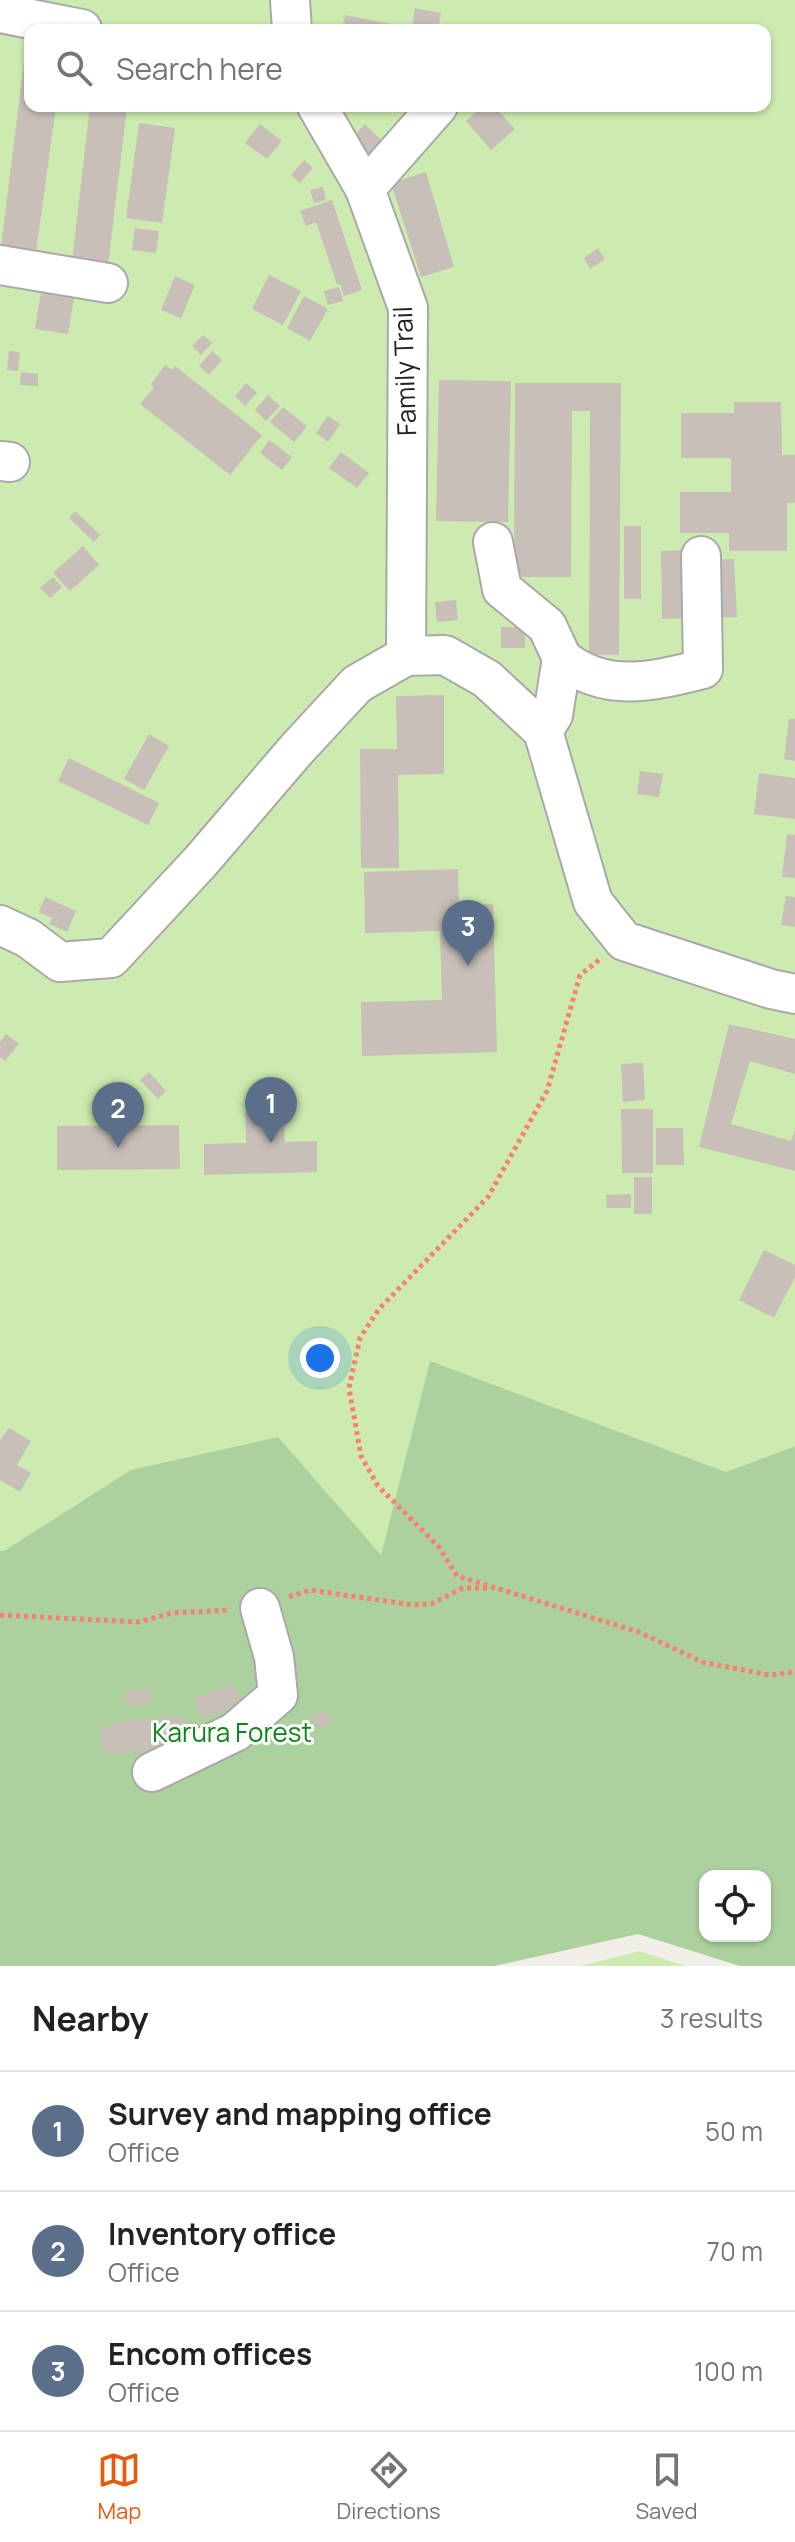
<!DOCTYPE html>
<style>
body{margin:0;font-family:Manrope,sans-serif;background:#f6f6f6;color:#222}
.controls{position:absolute;right:24px;bottom:24px;display:grid;overflow:hidden;border-radius:16px;box-shadow:0 2px 6px #0004}
.controls button{width:72px;height:72px;display:grid;place-items:center;padding:0;border:0;border-bottom:2px solid #e0e0e0;background:#fff;color:#222;font:40px sans-serif}
.you{position:absolute;left:320px;top:1358px;width:28px;height:28px;margin:-20px;border:6px solid #fff;border-radius:50%;background:#1a73e8;box-shadow:0 0 0 12px #1a73e833}
.badge{display:grid;place-items:center;width:52px;height:52px;border-radius:50%;background:#ea580c;color:#fff;font-size:26px;font-weight:700}
.pin{position:absolute;translate:-50% -66px;filter:drop-shadow(0 2px 4px #0008)}
.pin::after{content:'';position:absolute;top:42px;width:28px;height:24px;background:inherit;clip-path:polygon(0 0,100% 0,50% 100%)}
.list{margin:0;padding:0;list-style:none}
h2{display:flex;justify-content:space-between;align-items:center;height:104px;margin:0;padding:0 32px;font-size:34px}
h2 small{font-size:26px;font-weight:400;color:#767676}
.list li{display:grid;grid-template-columns:52px 1fr auto;gap:24px;align-items:center;box-sizing:border-box;height:120px;padding:0 32px;border-top:2px solid #e0e0e0}
.list b{display:block;font-size:30px;white-space:nowrap}
.list p{margin:0;font-size:26px;white-space:nowrap;color:#767676}
.list em{font-size:26px;font-style:normal;color:#767676}
.icon{flex:none;width:44px;height:44px;fill:none;stroke:currentColor;stroke-width:2;stroke-linecap:round;stroke-linejoin:round}
.map{position:relative;flex:none;width:795px;height:1966px;overflow:hidden}
.search{position:absolute;background:#fff;box-shadow:0 2px 6px #0004;left:24px;right:24px;top:24px;height:88px;display:flex;align-items:center;gap:20px;box-sizing:border-box;padding:0 28px;border-radius:16px;color:#767676;font-size:30px}
.sheet{height:464px;background:#fff}
nav{display:flex;justify-content:space-around;align-items:center;box-sizing:border-box;height:112px;border-top:2px solid #e0e0e0;background:#fff;font-size:22px;color:#767676}
nav a{display:grid;justify-items:center;gap:4px}
nav .on{color:#ea580c}
.map>svg:first-child{display:block}
</style>
<div class="map">
<svg width="795" height="1966" viewBox="0 0 795 1966">
<rect width="100%" height="100%" fill="#f2efe9"/>
<!-- grass -->
<g fill="#cdebb0" fill-rule="evenodd">
<path d="M0 0H795V1446L726 1472 430 1362 381 1555 0 1551ZM30 30H765V106H30Z"/>
<path d="M639 1951 686 1966H581Z"/>
</g>
<!-- forest -->
<path fill="#add19e" fill-rule="evenodd" d="M430 1361 726 1472 795 1446V1966H740L638 1934 494 1966H0V1551H4L131 1470 278 1437 381 1555ZM705 1876H765V1936H705Z"/>
<!-- building -->
<g fill="#c7bfb8">
<path d="M415 8 441 13 438 30H342L345 15 412 28Z"/>
<path d="M25 54H30V106H56L35 260 0 255Z"/>
<path d="M90 106 127 107 107 274 71 270Z"/>
<path d="M483 106H494L515 129 491 150 466 121Z"/>
<path d="M139 123 175 128 162 223 126 218Z"/>
<path d="M260 124 282 141 267 159 245 143Z"/>
<path d="M365 124 384 143 365 162 347 143Z"/>
<path d="M304 160 313 168 300 183 291 175Z"/>
<path d="M426 172 454 267 421 277 391 183Z"/>
<path d="M323 187 326 200 314 203 310 190Z"/>
<path d="M332 200 362 290 344 296 340 284 337 285 316 222 306 226 300 211Z"/>
<path d="M135 228 159 231 156 253 132 250Z"/>
<path d="M598 248 605 259 590 269 584 258Z"/>
<path d="M269 275 301 291 283 325 252 309Z"/>
<path d="M175 276 195 285 181 318 161 310Z"/>
<path d="M43 280 76 286 68 334 35 329Z"/>
<path d="M339 287 343 301 328 305 324 291Z"/>
<path d="M304 296 328 309 310 341 287 328Z"/>
<path d="M203 335 212 343 201 355 192 346Z"/>
<path d="M9 351 20 352 18 371 7 370Z"/>
<path d="M212 351 222 360 209 375 199 366Z"/>
<path d="M165 365 172 370 175 366 262 435 230 475 140 404 154 387 151 384Z"/>
<path d="M21 372 38 374V386L20 385Z"/>
<path d="M439 380 511 381 508 522 436 521Z"/>
<path d="M246 383 257 393 245 406 235 396Z"/>
<path d="M515 383H621L619 655H589L590 411H572L571 577H514Z"/>
<path d="M268 395 280 406 266 421 255 410Z"/>
<path d="M734 402H781L782 455H795V503H787V551H729V533H680V492H731V458H681V413H734Z"/>
<path d="M283 407 307 426 294 442 270 422Z"/>
<path d="M328 416 340 424 328 442 316 433Z"/>
<path d="M269 440 292 457 282 470 260 453Z"/>
<path d="M341 452 369 473 357 488 329 468Z"/>
<path d="M75 511 100 535 94 542 69 518Z"/>
<rect x="624" y="526" width="17" height="73"/>
<path d="M83 546 99 565 70 591 53 573Z"/>
<path d="M685 550 687 618 662 619 661 551Z"/>
<path d="M734 559 737 617 712 618 709 560Z"/>
<path d="M53 577 62 587 50 598 40 588Z"/>
<path d="M456 600 458 620 437 622 435 602Z"/>
<rect x="501" y="627" width="24" height="21"/>
<path d="M444 695V774L398 775 399 868H361L360 749H397L396 696Z"/>
<path d="M789 719H795V761L784 759Z"/>
<path d="M149 734 169 746 144 790 124 779Z"/>
<path d="M69 758 159 803 148 825 58 781Z"/>
<path d="M640 771 663 774 659 797 637 794Z"/>
<path d="M759 773 795 778V819L754 814Z"/>
<path d="M787 834 795 835V878L782 877Z"/>
<path d="M458 869 459 905 493 904 497 1052 362 1056 361 1002 442 1000 440 931 365 933 364 872Z"/>
<path d="M786 896 795 897V927L781 925Z"/>
<path d="M45 897 76 911 67 932 49 924 52 918 39 912Z"/>
<path d="M729 1024 795 1039V1074L750 1061 731 1124 791 1141 795 1130V1171L699 1147Z"/>
<path d="M6 1034 19 1044 5 1061 0 1057V1042Z"/>
<path d="M643 1063 645 1100 623 1102 621 1064Z"/>
<path d="M149 1072 166 1091 158 1099 140 1080Z"/>
<path d="M621 1109H653V1173H622Z"/>
<path d="M284 1111 285 1142 317 1141V1172L204 1175V1144L246 1143 245 1112Z"/>
<path d="M179 1125 180 1169 57 1170V1126Z"/>
<path d="M656 1128H683L684 1165H656Z"/>
<rect x="634" y="1177" width="18" height="37"/>
<path d="M631 1194V1208H607L606 1195Z"/>
<path d="M764 1250 795 1265V1277L774 1318 739 1300Z"/>
<path d="M9 1428 31 1441 17 1465 31 1473 20 1492 0 1480V1440Z"/>
<path d="M234 1684 242 1705 201 1718 194 1698Z"/>
<path d="M150 1688 151 1703 126 1706 125 1692Z"/>
<path d="M328 1711 332 1725 316 1728 312 1715Z"/>
<path d="M183 1717 185 1751 102 1753 101 1727 114 1726V1721Z"/>
</g>
<g fill="none" stroke-linecap="round" stroke-linejoin="round">
<!-- minor casing -->
<g stroke="#a9a9a9" stroke-width="42">
<g id="minor">
<path d="M290 0 292 30"/>
<path d="M0 13 82 29"/>
<path d="M317 106 365 189 408 308 406 656"/>
<path d="M365 189 438 106"/>
<path d="M0 265 108 283"/>
<path d="M0 461 10 462"/>
<path d="M493 542 502 589 547 626 562 658"/>
<path d="M543 731 553 715 562 658C605 694 654 681 703 669L701 556"/>
<path d="M0 925 28 938 60 962 111 958 201 861 296 750 357 684 406 656 445 655 487 679 543 731 593 902 624 941 771 989 795 994"/>
<path d="M152 1772 235 1732 278 1695 274 1657 260 1608"/>
</g>
</g>
<!-- path -->
<g stroke="#fa8072" stroke-width="5" stroke-dasharray="4 4" stroke-linecap="butt">
<path d="M599 960 580 975 547 1091 488 1197 379 1309 360 1338 349 1388 361 1456 378 1486 439 1547 457 1576 639 1632 702 1662 769 1675 795 1672"/>
<path d="M289 1597 310 1590 414 1605 431 1604 463 1588H489"/>
<path d="M0 1615 138 1622 172 1613 229 1610"/>
</g>
<!-- minor -->
<use href="#minor" stroke="#fff" stroke-width="38"/>
</g>
<g text-anchor="middle" stroke-width="6" stroke-linejoin="round" paint-order="stroke">
<!-- street labels -->
<g font-size="26" fill="#222" stroke="#fff">
<text transform="translate(405 371) rotate(-92)" y="9">Family Trail</text>
</g>
<!-- park labels -->
<g font-size="26" fill="#0c8416" stroke="#fff">
<text x="232" y="1742">Karura Forest</text>
</g>
</g>
</svg>
<div class="controls">
<button><svg class="icon" aria-label="locate" viewBox="0 0 24 24"><circle cx="12" cy="12" r="6"/><path d="M12 2v4M12 18v4M2 12h4M18 12h4"/></svg></button>
</div>
<div class="you"></div>
<div class="pin badge" style="left:271px;top:1143px;background:#5c6f8a">1</div>
<div class="pin badge" style="left:118px;top:1148px;background:#5c6f8a">2</div>
<div class="pin badge" style="left:468px;top:966px;background:#5c6f8a">3</div>
<div class="search"><svg class="icon" aria-label="search" viewBox="0 0 24 24"><circle cx="10" cy="10" r="6"/><path d="M15 15l6 6"/></svg>Search here</div>
</div>
<section class="sheet">
<h2>Nearby<small>3 results</small></h2>
<ul class="list">
<li><span class="badge" style="background:#5c6f8a">1</span><div><b>Survey and mapping office</b><p>Office</p></div><em>50 m</em></li>
<li><span class="badge" style="background:#5c6f8a">2</span><div><b>Inventory office</b><p>Office</p></div><em>70 m</em></li>
<li><span class="badge" style="background:#5c6f8a">3</span><div><b>Encom offices</b><p>Office</p></div><em>100 m</em></li>
</ul>
</section>
<nav>
<a class="on"><svg class="icon" aria-label="map" viewBox="0 0 24 24"><path d="M3 6l6-2 6 2 6-2v14l-6 2-6-2-6 2zM9 4v14M15 6v14"/></svg>Map</a>
<a><svg class="icon" aria-label="directions" viewBox="0 0 24 24"><path d="M12 3l9 9-9 9-9-9zM9 14v-3h6M13 9l2 2-2 2"/></svg>Directions</a>
<a><svg class="icon" aria-label="saved" viewBox="0 0 24 24"><path d="M7 4h10v16l-5-4-5 4z"/></svg>Saved</a>
</nav>
